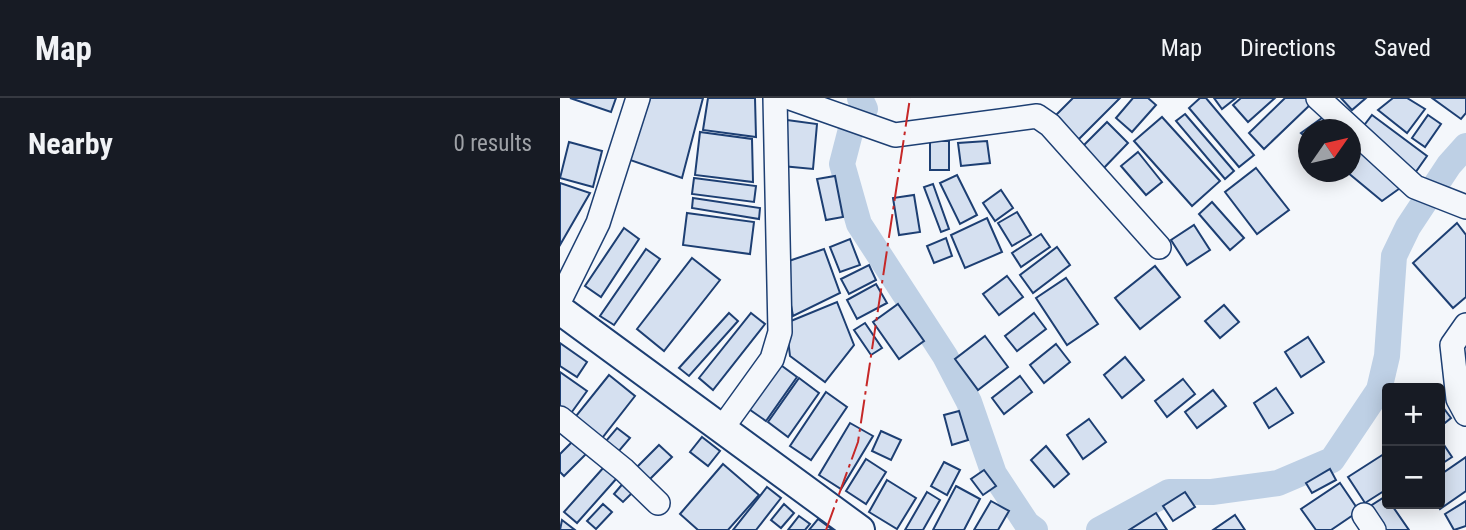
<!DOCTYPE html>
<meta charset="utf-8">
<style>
body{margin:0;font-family:"Roboto Condensed",sans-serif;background:#20242c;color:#f1f3f6}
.controls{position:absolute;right:21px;bottom:21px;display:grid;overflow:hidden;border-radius:7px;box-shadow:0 4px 18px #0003}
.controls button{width:63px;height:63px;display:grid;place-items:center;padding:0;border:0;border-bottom:2px solid #363941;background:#171b24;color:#f1f3f6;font:35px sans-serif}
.compass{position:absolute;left:738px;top:21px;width:63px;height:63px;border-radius:50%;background:#171b24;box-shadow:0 4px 18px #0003;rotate:56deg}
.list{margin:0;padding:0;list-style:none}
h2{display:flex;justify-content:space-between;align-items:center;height:91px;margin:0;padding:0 28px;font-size:30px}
h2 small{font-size:23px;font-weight:400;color:#9ea1a6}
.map{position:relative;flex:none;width:906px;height:432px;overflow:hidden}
header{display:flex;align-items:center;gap:42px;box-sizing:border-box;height:98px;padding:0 35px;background:#171b24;border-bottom:2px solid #363941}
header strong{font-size:33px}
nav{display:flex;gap:38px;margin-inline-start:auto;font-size:24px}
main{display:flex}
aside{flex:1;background:#171b24}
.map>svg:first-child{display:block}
</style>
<header>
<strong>Map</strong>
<nav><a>Map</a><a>Directions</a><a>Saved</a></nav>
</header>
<main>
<aside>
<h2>Nearby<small>0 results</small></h2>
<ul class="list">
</ul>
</aside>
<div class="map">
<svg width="906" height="432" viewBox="0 0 906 432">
<rect width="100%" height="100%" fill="#f4f7fb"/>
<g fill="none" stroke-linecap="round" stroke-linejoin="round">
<!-- canal -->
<g stroke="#bed0e5" stroke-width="26">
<path d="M300 0 305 11 290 35 282 66 299 126 385 258 409 304 434 376 467 426 475 432"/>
<path d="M539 432 609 394H652L718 385 772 362 819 292 827 258 834 158 848 129 889 67 906 48"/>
</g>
</g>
<!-- building -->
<g fill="#d5e0f0" stroke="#1d3f73" stroke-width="2">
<path d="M10 0H56L51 14Z"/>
<path d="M90 0H143L122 80 70 62Z"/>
<path d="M148 0H195L196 39 143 32Z"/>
<path d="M513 0H560L514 46 491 22Z"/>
<path d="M573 0H588L596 7 572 34 556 20Z"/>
<path d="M640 0H646L694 57 679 69 629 10Z"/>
<path d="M654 0H676L662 11Z"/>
<path d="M681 0H715L688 24 673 7Z"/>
<path d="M725 0H747L752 5 704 51 689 35Z"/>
<path d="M781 0H806L792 12Z"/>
<path d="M833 0H847L865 11 847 35 818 12Z"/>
<path d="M872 0H906V15L901 21Z"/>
<path d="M625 16 674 73 665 81 616 23Z"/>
<path d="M766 17 782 32H748V41L741 35Z"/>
<path d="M812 17 867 58 855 75 799 34Z"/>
<path d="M868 17 881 26 865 49 852 40Z"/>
<path d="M602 19 660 83 632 108 574 43Z"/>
<path d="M227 22 257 26 253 71 222 68Z"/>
<path d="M547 24 568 45 540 74 518 53Z"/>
<path d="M140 34 192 41 193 84 135 77Z"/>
<path d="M790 39 843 88 822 103 787 74H790Z"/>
<rect x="370" y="43" width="19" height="29"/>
<path d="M427 43 430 65 401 68 398 45Z"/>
<path d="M9 44 42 53 33 89 0 80Z"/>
<path d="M578 54 602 84 586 97 561 68Z"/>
<path d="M696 70 729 112 697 136 665 94Z"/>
<path d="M397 77 417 117 400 126 380 85Z"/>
<path d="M275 78 283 119 266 122 257 81Z"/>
<path d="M134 80 196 88 194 104 132 96Z"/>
<path d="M0 85 30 95 0 147Z"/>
<path d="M373 86 389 131 381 134 364 89Z"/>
<path d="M441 92 453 110 435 123 423 105Z"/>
<path d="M354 97 360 134 339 137 333 100Z"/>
<path d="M133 100 200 110 199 121 132 110Z"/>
<path d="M652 104 684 140 670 152 639 116Z"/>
<path d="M457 114 471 137 452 148 438 125Z"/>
<path d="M127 115 194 124 190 156 123 147Z"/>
<path d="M427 120 442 154 405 170 391 137Z"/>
<path d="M897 125 906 137V199L893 210 853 165Z"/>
<path d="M634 127 650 152 627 167 611 142Z"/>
<path d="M64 130 79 141 41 199 25 188Z"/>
<path d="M481 136 490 149 461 169 452 155Z"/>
<path d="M386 140 392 158 374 165 367 148Z"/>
<path d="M290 141 300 167 280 174 270 149Z"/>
<path d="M497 149 510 167 473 195 460 177Z"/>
<path d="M86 151 100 161 54 227 40 218Z"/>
<path d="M264 151 280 195 233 218 223 165Z"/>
<path d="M132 160 160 182 104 253 77 231Z"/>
<path d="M309 167 316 182 289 196 281 181Z"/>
<path d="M595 168 620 199 580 231 555 200Z"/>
<path d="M447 178 463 199 439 217 423 196Z"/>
<path d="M506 180 538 226 507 247 476 200Z"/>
<path d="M316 186 327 205 297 221 287 202Z"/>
<path d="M277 204 294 247 265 284 230 258 226 225Z"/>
<path d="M338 206 364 243 339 261 313 224Z"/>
<path d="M664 207 679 224 660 240 645 223Z"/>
<path d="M169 215 178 223 129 278 119 270Z"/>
<path d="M191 215 205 226 153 292 139 280Z"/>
<path d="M474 215 486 231 457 253 445 238Z"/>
<path d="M305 225 322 250 311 257 294 232Z"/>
<path d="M425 238 448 269 418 292 395 261Z"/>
<path d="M748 239 764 264 741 279 725 254Z"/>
<path d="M0 245 27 264 17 279 0 268Z"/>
<path d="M496 246 510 264 484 285 470 267Z"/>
<path d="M565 259 584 282 562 300 544 277Z"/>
<path d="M218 265 237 279 206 323 186 309Z"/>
<path d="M0 274 27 293 9 318 0 312Z"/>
<path d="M49 277 75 298 39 344 12 323Z"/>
<path d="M460 278 472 294 444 316 432 300Z"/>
<path d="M239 280 259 295 228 339 208 324Z"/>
<path d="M623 281 635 296 607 319 595 303Z"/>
<path d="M716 290 733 315 709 330 694 305Z"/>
<path d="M653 292 666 308 637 330 625 314Z"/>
<path d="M266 294 287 309 251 362 230 348Z"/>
<path d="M885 312 891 320 880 329V316Z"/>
<path d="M399 313 408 342 392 347 384 317Z"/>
<path d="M529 321 546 344 523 361 507 337Z"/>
<path d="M290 325 313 338 281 391 259 377Z"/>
<path d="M57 330 70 340 53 360 40 350Z"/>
<path d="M321 333 341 342 331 362 312 353Z"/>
<path d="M142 339 160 353 148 368 130 354Z"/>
<path d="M14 342 27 355 4 378 0 374V356Z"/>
<path d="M882 344 892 359 880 367V346Z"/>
<path d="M99 347 112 359 85 386 72 374Z"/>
<path d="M486 348 509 376 494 389 471 362Z"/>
<path d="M827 354V391L805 405 788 379Z"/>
<path d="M906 359V393L880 411 877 406H880V377Z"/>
<path d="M306 361 326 374 306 406 286 393Z"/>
<path d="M384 364 400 372 387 397 371 388Z"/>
<path d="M163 366 199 397 168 432H138L120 416Z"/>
<path d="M44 369 57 380 17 425 4 414Z"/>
<path d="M770 371 776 382 752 395 746 385Z"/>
<path d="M424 372 436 388 423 397 411 381Z"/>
<path d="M327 382 356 400 337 431 309 414Z"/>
<path d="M65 383 75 392 63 404 54 396Z"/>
<path d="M780 385 799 413 771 432H756L741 411Z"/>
<path d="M396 388 420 401 404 432H373Z"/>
<path d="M207 389 221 400 196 432H173Z"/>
<path d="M367 394 380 402 363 432H345Z"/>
<path d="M625 394 635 409 613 423 603 408Z"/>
<path d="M826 398 827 406H831L849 432H818L804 412Z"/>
<path d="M431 403 449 413 438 432H414Z"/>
<path d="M906 403V428L894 432 885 416Z"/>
<path d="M43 406 52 414 36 431 27 423Z"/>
<path d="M224 406 234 415 221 430 211 422Z"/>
<path d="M596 415 607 432H569Z"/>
<path d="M675 417 685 432H653Z"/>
<path d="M239 418 250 426 245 432H228Z"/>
<path d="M258 421 273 432H249Z"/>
<path d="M2 422 15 432H0Z"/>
</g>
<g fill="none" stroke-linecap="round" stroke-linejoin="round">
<!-- minor casing -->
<g stroke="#1d3f73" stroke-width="26">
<g id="minor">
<path d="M230 0 335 37 477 18 490 27 599 149"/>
<path d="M758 0 855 89 906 109"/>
<path d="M0 202 38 125 78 0"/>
<path d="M906 227 892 247 898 301 906 316"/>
<path d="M0 320 64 372 98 405"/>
<path d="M163 329 212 261 220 234 215 0"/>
<path d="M804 417 814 432"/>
</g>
</g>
<!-- tertiary casing -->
<g stroke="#1d3f73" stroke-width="32">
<path id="tertiary" d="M0 212 300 432"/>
</g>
<!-- minor -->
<use href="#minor" stroke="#f4f7fb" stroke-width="23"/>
<!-- tertiary -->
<use href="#tertiary" stroke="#f4f7fb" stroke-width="28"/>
<!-- power -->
<path stroke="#c62828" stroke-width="2" stroke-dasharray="24 5 3.5 5" stroke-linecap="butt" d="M266 432 298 344 350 0"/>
</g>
</svg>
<div class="controls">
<button>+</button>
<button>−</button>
</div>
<svg class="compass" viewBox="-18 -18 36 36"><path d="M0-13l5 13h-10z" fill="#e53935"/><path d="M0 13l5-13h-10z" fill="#9ea1a6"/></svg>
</div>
</main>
